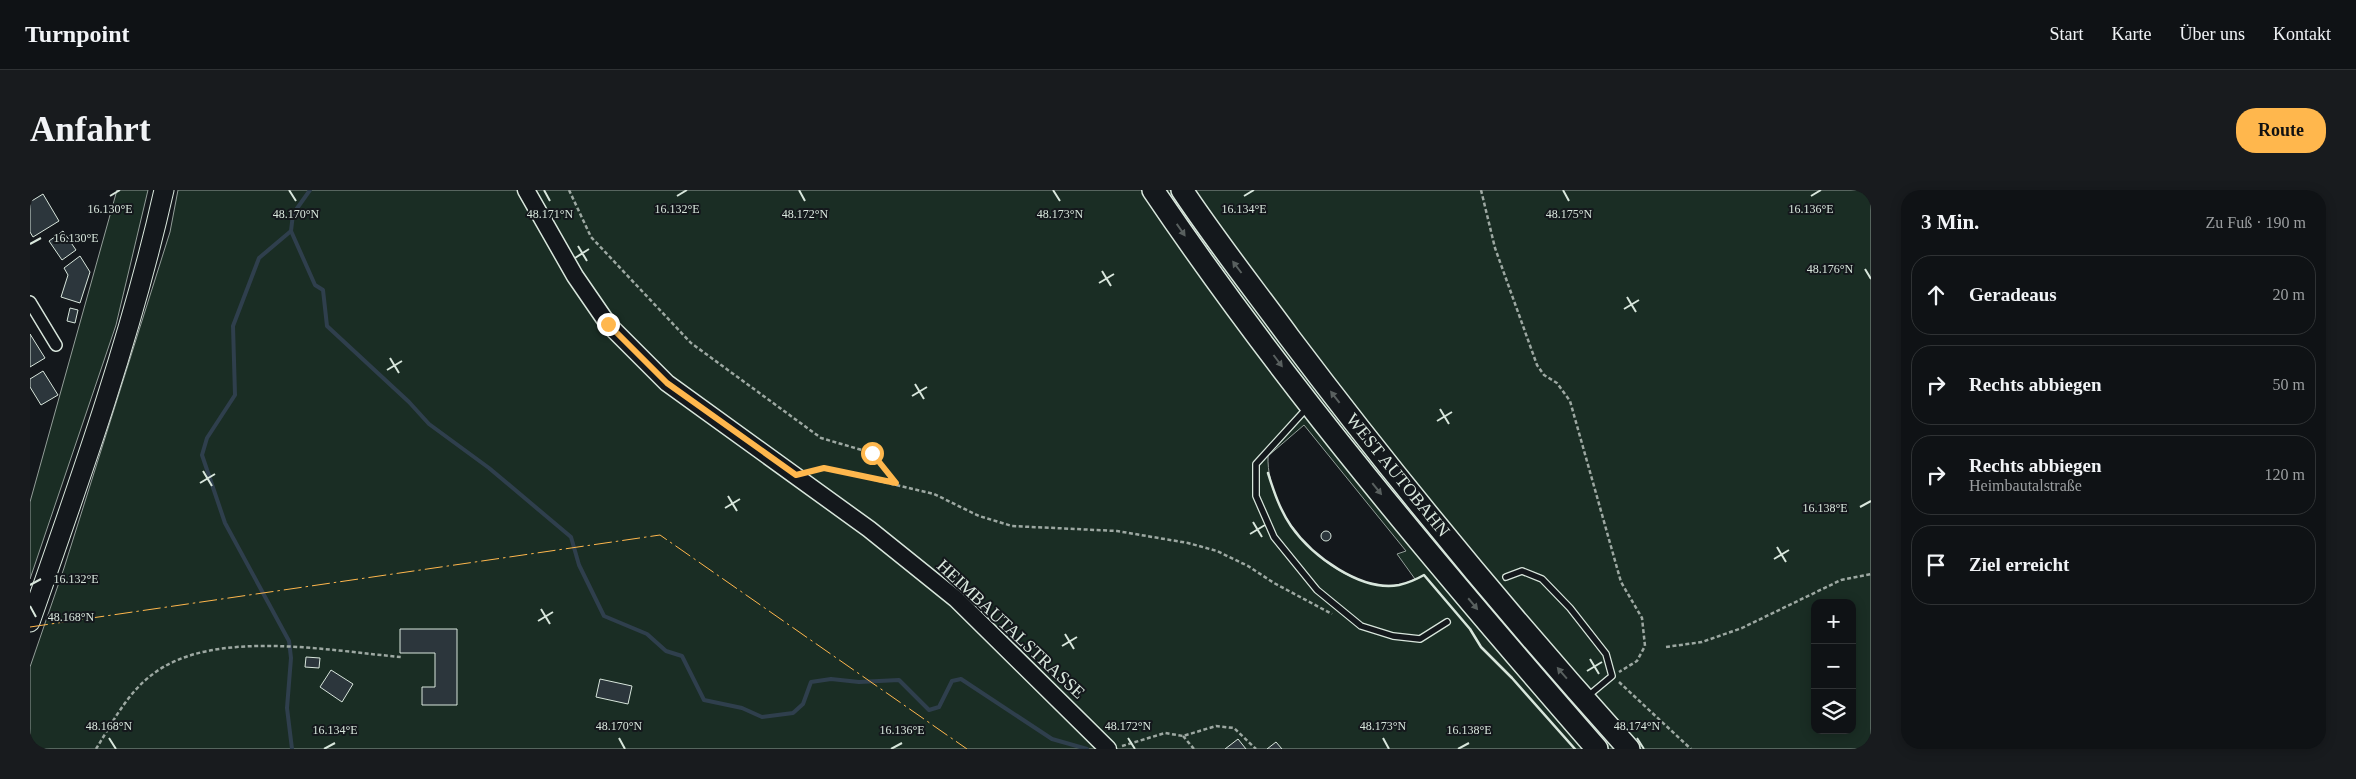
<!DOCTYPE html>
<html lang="de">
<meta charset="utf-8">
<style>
body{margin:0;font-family:Georgia,serif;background:#181b1e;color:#f1f3f6}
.controls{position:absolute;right:15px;bottom:15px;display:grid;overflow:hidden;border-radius:10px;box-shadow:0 2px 12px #0003}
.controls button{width:45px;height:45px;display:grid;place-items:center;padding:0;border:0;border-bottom:1px solid #2f3234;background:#0f1215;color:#f1f3f6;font:25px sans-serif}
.stop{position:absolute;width:15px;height:15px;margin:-11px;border:4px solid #ffb74d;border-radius:50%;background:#fff}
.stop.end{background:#ffb74d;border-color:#fff;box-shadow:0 1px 5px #0008}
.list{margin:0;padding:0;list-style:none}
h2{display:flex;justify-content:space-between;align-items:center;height:65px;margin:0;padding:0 20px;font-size:21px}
h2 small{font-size:16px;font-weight:400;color:#9b9ea0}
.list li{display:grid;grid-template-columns:32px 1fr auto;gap:15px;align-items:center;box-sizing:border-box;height:80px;margin:0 10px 10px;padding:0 10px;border:1px solid #2f3234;border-radius:20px}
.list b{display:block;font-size:19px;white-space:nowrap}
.list p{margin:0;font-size:16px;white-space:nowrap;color:#9b9ea0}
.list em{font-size:16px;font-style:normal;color:#9b9ea0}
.icon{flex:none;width:28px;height:28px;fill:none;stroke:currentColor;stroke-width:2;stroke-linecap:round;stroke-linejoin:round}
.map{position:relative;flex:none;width:1841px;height:559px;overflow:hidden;border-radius:20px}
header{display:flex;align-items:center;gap:30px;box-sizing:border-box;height:70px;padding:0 25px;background:#0f1215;border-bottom:1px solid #2f3234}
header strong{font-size:24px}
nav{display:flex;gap:28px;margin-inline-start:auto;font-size:18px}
.intro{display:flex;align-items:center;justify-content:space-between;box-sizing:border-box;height:120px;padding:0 30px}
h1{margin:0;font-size:35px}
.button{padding:12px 22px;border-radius:20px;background:#ffb74d;color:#111;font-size:18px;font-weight:700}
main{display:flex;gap:30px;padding:0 30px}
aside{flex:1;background:#0f1215;border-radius:20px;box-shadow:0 2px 12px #0003}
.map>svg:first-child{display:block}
</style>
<header>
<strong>Turnpoint</strong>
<nav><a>Start</a><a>Karte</a><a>Über uns</a><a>Kontakt</a></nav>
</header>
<div class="intro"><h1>Anfahrt</h1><a class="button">Route</a></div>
<main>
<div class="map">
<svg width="1841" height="559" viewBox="0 0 1841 559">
<rect width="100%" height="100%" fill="#14181c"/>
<!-- green -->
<g fill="#1a2d24" stroke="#939e99" fill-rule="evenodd">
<path d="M87 0H118L86 135 0 389V312Z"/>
<path d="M148 0H1841V559H0V477L34 378 140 42ZM1274 235 1376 361 1367 364 1385 389C1380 391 1373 395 1367 395 1303 401 1236 327 1238 266ZM1785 413H1822V540H1785Z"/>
</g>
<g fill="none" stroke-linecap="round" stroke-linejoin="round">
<!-- stream -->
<g stroke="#2f3f4d" stroke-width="4">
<path d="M280 0 263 24 261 41 285 95 293 100 297 136 379 212 399 234 459 278 541 347 549 375 574 426 617 444 636 461 652 466 674 510 712 518 732 527 763 523 773 514 781 492 801 489 829 492 869 490 899 520 909 517 922 491 931 489 1022 549 1057 559"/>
<path d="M261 41 229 68 203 136 205 205 177 248 172 265 195 333 259 451 261 468 257 518 262 559"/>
</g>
</g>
<!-- building -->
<g fill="#2c363c" stroke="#d8e6dc">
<path d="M13 4 29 31 3 47 0 42V12Z"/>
<path d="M33 41 46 60 32 70 19 51Z"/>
<path d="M50 66 60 82 50 113 31 107 38 85 34 78Z"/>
<path d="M40 118 48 120 45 133 37 131Z"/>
<path d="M0 144 15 168 0 177Z"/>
<path d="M13 181 28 205 11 215 0 197V189Z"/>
<circle cx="1296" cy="346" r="5"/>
<path d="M370 439H427V515H392V497H405V463H370Z"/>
<path d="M276 467 290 468 289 478 275 477Z"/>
<path d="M301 480 323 494 312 512 290 497Z"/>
<path d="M570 489 602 496 598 514 566 507Z"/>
<path d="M1208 549 1216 559H1195Z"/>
<path d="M1246 552 1252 559H1237Z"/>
</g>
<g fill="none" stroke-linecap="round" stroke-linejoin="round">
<!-- lane casing -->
<g stroke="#d8e6dc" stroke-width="8">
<g id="lane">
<path d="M1277 218 1226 274V306L1244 347 1287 400 1331 436 1363 446 1390 449 1417 432"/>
<path d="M1476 387 1492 381 1512 389 1540 418 1576 464 1582 486 1558 506"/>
</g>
</g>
<!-- street casing -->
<g stroke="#d8e6dc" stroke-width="14">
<path id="street" d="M0 112 26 155"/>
</g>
<!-- secondary casing -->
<g stroke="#d8e6dc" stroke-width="19">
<path id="secondary" d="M496 0 545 86 578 134 637 193 839 339 926 409 1078 559"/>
</g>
<!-- primary casing -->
<g stroke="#d8e6dc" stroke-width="21">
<path id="primary" d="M0 432C50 290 101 147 134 0"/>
</g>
<!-- highway casing -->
<g stroke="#d8e6dc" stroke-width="24">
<g id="highway">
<path d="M1123 0C1256 197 1411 380 1567 559"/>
<path d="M1152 0C1186 51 1223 98 1259 147 1366 289 1480 427 1599 559"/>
</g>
</g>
<!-- path -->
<g stroke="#9da8a2" stroke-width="2.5" stroke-dasharray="4 2.5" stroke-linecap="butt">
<path d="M539 0 561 47 661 153 791 248 842 263 865 292"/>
<path d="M1451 0 1465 58 1507 175 1514 185 1527 193 1540 211 1591 392 1612 428 1615 456 1607 471 1589 482"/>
<path d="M784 280 794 278 904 304 949 326 982 336 1087 341 1158 353 1187 361 1218 376 1244 393 1302 424"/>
<path d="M1636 457 1672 452 1712 438 1811 390 1841 384"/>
<path d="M1589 492 1661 559"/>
<path d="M1153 546 1164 559"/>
<path d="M1092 556 1135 543 1153 546 1186 536 1204 538 1226 559"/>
<path d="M66 559C82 533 98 502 123 484 183 438 300 461 371 467"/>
</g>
<!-- lane -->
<use href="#lane" stroke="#14181c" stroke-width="5.5"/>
<!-- street -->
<use href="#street" stroke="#14181c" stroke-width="11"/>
<!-- secondary -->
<use href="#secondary" stroke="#14181c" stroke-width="16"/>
<!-- primary -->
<use href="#primary" stroke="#14181c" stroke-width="19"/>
<!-- highway -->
<use href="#highway" stroke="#14181c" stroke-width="21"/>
<!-- wall -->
<path stroke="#d8e6dc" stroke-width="2.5" d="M1238 283C1244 302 1250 320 1261 336 1282 366 1331 402 1369 395 1378 393 1387 389 1394 385L1440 439 1451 457 1482 488 1545 559"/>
<!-- power -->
<path stroke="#ffb74d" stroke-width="1" stroke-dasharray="18 4 2.5 4" stroke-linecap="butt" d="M0 437 630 345 937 559"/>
</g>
<!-- one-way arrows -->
<defs><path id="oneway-solid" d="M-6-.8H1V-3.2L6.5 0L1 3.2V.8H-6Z" transform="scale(1.25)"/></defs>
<g fill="#59605f">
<use href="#oneway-solid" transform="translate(1151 40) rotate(55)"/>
<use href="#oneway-solid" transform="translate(1207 77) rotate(-127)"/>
<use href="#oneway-solid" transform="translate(1248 171) rotate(53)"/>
<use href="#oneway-solid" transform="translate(1305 207) rotate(-128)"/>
<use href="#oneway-solid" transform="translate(1347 299) rotate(51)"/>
<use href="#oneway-solid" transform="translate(1443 414) rotate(50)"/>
<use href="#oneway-solid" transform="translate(1532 483) rotate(-131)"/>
</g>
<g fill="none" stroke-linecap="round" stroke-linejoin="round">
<!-- route -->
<path stroke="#ffb74d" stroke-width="6" d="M578 134 637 193 766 285 794 278 866 293 842 263"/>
</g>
<!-- ticks -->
<path fill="none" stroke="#d8e6dc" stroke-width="2" d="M259 0 266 11M514 0 520 11M769 0 775 11M1023 0 1030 11M1533 0 1539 11M80 6 90 0M647 6 657 0M1214 6 1224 0M1781 6 1791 0M0 54 11 48M548 56 557 71M545 68 559 59M1835 79 1841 89M1072 81 1081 96M1069 93 1084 84M1597 107 1606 122M1594 119 1609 110M360 168 369 183M357 180 372 171M885 194 894 209M882 206 897 197M1410 219 1419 234M1407 231 1422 222M173 281 182 296M170 293 185 284M698 306 707 321M1830 317 1841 311M695 318 710 309M1223 332 1232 347M1220 344 1235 335M1747 357 1756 372M1744 369 1759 360M0 395 11 389M0 416 6 427M511 419 520 434M508 431 523 422M1035 444 1044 459M1032 456 1047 447M1560 469 1569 484M1557 481 1572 472M79 548 86 559M589 548 595 559M1098 548 1105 559M1353 548 1359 559M1607 548 1614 559M294 559 305 553M861 559 872 553M1428 559 1439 553"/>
<g text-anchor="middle" stroke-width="4" stroke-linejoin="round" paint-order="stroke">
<!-- street labels -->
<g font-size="18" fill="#d8e6dc" stroke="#14181c">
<text transform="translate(1368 285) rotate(51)" y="6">WEST AUTOBAHN</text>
<text transform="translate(981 439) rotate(43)" y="6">HEIMBAUTALSTRASSE</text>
</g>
</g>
<g font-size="12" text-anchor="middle" fill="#d8e6dc" stroke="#14181c" stroke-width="4" stroke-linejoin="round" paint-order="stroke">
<text x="80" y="23">16.130°E</text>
<text x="647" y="23">16.132°E</text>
<text x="1214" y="23">16.134°E</text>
<text x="1781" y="23">16.136°E</text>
<text x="1539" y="28">48.175°N</text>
<text x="266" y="28">48.170°N</text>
<text x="520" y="28">48.171°N</text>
<text x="775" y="28">48.172°N</text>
<text x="1030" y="28">48.173°N</text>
<text x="46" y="52">16.130°E</text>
<text x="1800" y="83">48.176°N</text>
<text x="1795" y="322">16.138°E</text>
<text x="46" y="393">16.132°E</text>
<text x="41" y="431">48.168°N</text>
<text x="79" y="540">48.168°N</text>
<text x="589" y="540">48.170°N</text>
<text x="1098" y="540">48.172°N</text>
<text x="1353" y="540">48.173°N</text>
<text x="1607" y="540">48.174°N</text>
<text x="305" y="544">16.134°E</text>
<text x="872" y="544">16.136°E</text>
<text x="1439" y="544">16.138°E</text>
</g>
</svg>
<div class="controls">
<button>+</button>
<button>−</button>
<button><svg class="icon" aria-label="layers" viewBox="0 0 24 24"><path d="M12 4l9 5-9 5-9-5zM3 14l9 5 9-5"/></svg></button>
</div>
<div class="stop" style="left:842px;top:263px"></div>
<div class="stop end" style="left:578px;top:134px"></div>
</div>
<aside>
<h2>3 Min.<small>Zu Fuß · 190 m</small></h2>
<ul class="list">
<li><svg class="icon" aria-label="ahead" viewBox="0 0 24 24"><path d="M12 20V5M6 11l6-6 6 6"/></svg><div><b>Geradeaus</b></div><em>20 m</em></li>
<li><svg class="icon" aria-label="right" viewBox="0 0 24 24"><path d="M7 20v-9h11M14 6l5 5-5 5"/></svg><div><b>Rechts abbiegen</b></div><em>50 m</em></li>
<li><svg class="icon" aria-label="right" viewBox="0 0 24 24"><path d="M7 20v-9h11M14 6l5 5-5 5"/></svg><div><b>Rechts abbiegen</b><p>Heimbautalstraße</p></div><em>120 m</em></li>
<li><svg class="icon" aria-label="arrive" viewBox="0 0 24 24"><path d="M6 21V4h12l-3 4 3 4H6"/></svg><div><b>Ziel erreicht</b></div></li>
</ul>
</aside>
</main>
